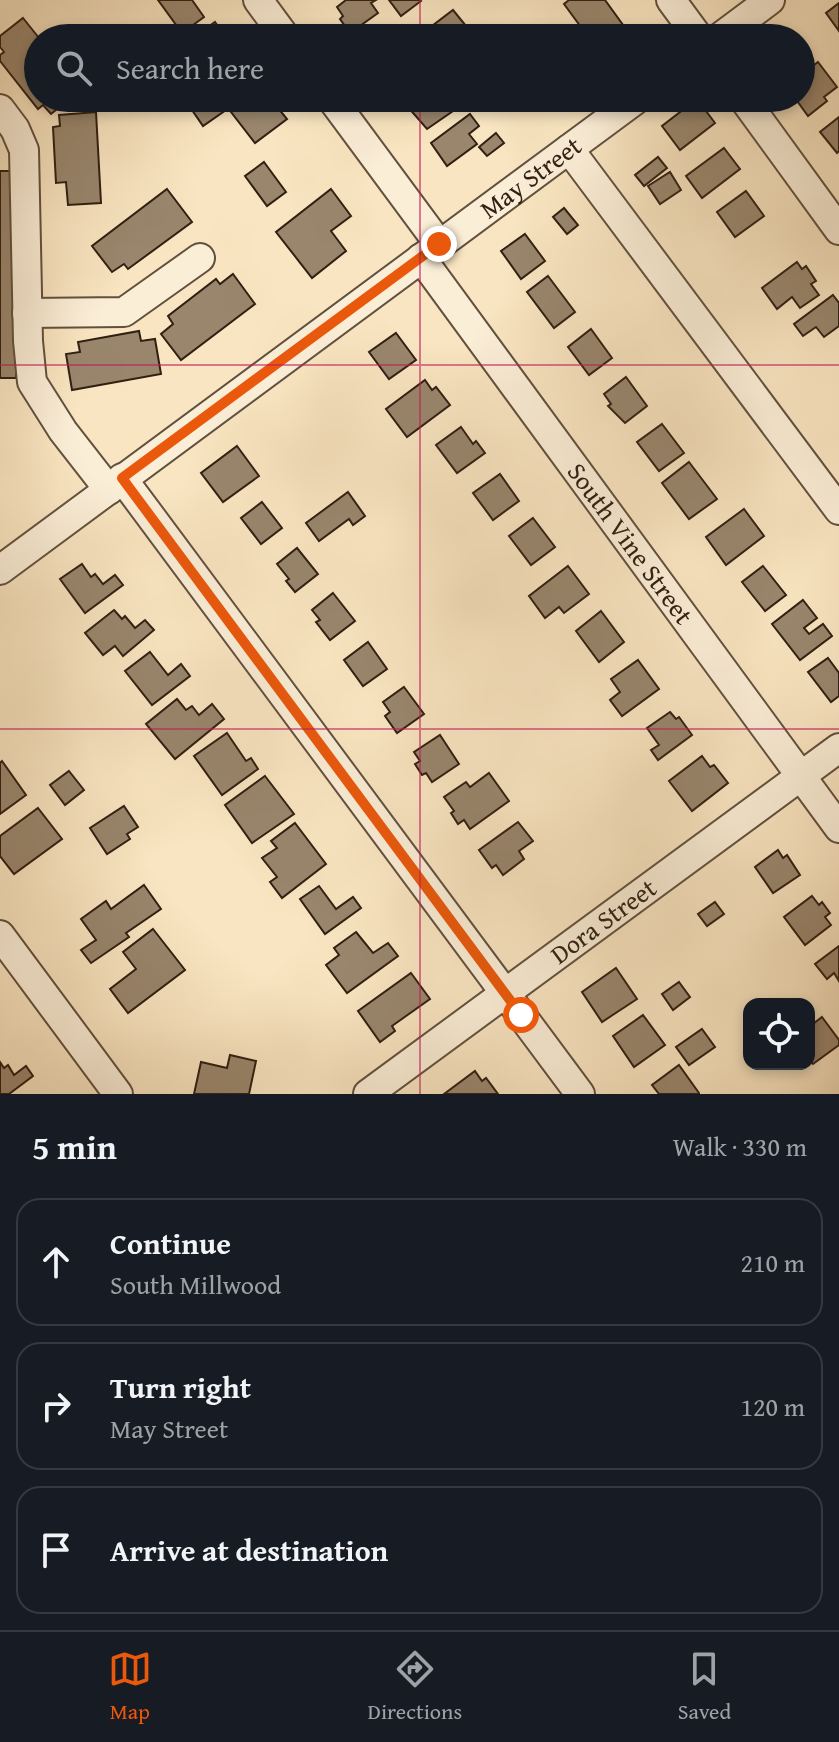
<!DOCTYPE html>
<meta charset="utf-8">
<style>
body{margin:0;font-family:"Gentium Book Plus",serif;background:#242831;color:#f1f3f6}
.controls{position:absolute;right:24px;bottom:24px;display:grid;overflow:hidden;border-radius:16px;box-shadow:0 4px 12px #0003}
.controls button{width:72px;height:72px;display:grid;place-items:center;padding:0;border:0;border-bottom:2px solid #363941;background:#171b24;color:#f1f3f6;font:40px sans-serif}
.stop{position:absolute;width:24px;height:24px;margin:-18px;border:6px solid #ea580c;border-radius:50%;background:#fff}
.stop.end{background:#ea580c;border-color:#fff;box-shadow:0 2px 8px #0008}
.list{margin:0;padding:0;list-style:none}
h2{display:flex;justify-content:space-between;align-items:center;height:104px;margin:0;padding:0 32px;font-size:34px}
h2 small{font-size:26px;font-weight:400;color:#9ea1a6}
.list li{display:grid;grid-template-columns:52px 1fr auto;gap:24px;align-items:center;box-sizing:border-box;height:128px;margin:0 16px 16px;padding:0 16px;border:2px solid #363941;border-radius:24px}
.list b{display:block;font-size:30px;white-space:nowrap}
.list p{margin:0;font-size:26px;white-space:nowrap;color:#9ea1a6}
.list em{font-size:26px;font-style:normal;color:#9ea1a6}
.icon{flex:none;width:44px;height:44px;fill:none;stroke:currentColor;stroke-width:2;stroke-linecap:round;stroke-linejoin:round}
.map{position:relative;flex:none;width:839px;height:1094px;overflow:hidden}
.search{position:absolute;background:#171b24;box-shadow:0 4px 12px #0003;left:24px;right:24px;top:24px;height:88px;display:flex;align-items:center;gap:20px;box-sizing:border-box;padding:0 28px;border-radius:44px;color:#9ea1a6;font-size:30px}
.sheet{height:536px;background:#171b24}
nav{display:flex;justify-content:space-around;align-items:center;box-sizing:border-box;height:112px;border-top:2px solid #363941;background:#171b24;font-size:22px;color:#9ea1a6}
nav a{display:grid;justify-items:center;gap:4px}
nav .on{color:#ea580c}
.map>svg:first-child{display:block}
</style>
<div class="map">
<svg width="839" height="1094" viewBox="0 0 839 1094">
<rect width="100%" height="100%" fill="#f9e5c1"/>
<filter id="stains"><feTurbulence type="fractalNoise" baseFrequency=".0025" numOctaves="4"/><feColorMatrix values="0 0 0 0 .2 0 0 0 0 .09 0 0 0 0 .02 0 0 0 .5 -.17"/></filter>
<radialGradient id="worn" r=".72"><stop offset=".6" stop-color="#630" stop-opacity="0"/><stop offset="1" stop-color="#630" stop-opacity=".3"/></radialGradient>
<!-- building -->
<g fill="#99866d" stroke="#301f12" stroke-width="2">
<path d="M158 0H192L204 17 182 33Z"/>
<path d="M346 0H376L371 3 378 13 350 33 340 19 343 16 337 7Z"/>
<path d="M389 0H420L421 1 401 16Z"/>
<path d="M569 0H605L631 36 628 38H589L564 4Z"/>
<path d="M839 3V31L826 13Z"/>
<path d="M453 10 471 32 463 38H435L428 29Z"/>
<path d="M23 18 39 38 38 98H71L51 114 43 105 38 109 0 61V55L4 52 0 47V36Z"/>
<path d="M215 22 227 38H193Z"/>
<path d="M401 29 408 38H388Z"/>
<path d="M818 62 837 87 824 97 827 101 808 116 795 98H801V75Z"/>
<path d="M209 98H218L226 110 203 126 192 110Z"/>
<path d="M249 98H270L287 119 255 143 231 112Z"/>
<path d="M405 98H443L453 111 427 129 407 106 410 104Z"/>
<path d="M697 99 715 123 680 150 662 126Z"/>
<path d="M96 112 101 203 68 205 66 182 56 183 53 127 60 126 59 115Z"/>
<path d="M470 114 479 126 469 134 477 144 447 166 431 143Z"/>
<path d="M839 117V151L837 153 820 132Z"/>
<path d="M496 133 504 143 487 156 479 147Z"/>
<path d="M724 148 740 169 702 198 686 176Z"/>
<path d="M658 157 667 168 644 186 635 175Z"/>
<path d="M264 162 286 192 267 206 245 176Z"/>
<path d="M0 171H17L16 378H0Z"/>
<path d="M670 172 681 190 660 204 648 186Z"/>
<path d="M167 189 192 222 128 269 124 264 112 272 92 246Z"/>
<path d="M331 189 351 216 331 231 346 251 312 278 276 232Z"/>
<path d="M746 191 764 216 735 237 717 212Z"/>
<path d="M564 208 578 225 567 234 553 217Z"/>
<path d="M525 234 545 261 521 279 501 251Z"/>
<path d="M797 262 802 269 806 266 816 281 811 284 819 295 800 308 792 297 777 309 762 288Z"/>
<path d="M233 274 255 304 181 360 161 334 173 324 168 316 216 279 220 284Z"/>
<path d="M548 276 575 312 554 328 527 292Z"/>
<path d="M833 295 839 303V326L824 337 816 327 803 336 794 324Z"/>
<path d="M591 329 612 358 589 375 568 347Z"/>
<path d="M139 331 141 341 155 339 161 374 72 390 66 354 80 352 78 342Z"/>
<path d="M396 333 416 360 389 379 369 352Z"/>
<path d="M626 377 647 406 625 423 608 406 611 404 604 394Z"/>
<path d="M425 380 432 390 436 387 450 405 407 437 386 409Z"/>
<path d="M662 424 684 453 659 471 637 442Z"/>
<path d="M461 427 473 444 476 441 485 453 457 473 436 445Z"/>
<path d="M237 446 259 476 223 502 201 473Z"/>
<path d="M689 462 717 499 689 519 662 483Z"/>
<path d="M500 474 519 501 493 520 473 493Z"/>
<path d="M348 492 365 516 353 525 349 519 319 541 306 523Z"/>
<path d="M262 502 282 528 261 544 241 518Z"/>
<path d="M744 509 764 536 726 565 706 537Z"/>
<path d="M533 518 555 547 531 565 509 536Z"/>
<path d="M297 548 318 574 295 592 286 581 289 579 277 564Z"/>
<path d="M82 564 91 577 95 574 103 584 115 575 123 585 85 613 60 579Z"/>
<path d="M568 566 589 594 564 613 559 607 545 618 529 596Z"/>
<path d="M763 566 786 595 765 611 742 582Z"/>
<path d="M333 593 355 621 330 640 316 622 320 620 312 610Z"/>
<path d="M803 600 817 618 804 628 809 634 823 624 832 636 800 660 772 624Z"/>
<path d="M114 610 122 619 125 616 135 628 145 620 154 630 123 656 115 646 103 655 85 633Z"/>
<path d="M601 611 624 642 599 662 576 631Z"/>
<path d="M368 642 387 669 363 686 344 660Z"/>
<path d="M150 652 168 675 181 664 190 676 152 705 125 671Z"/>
<path d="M828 658 839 673V696L831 702 808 672Z"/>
<path d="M638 660 659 689 622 716 610 700 620 692 611 679Z"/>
<path d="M404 687 424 714 397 733 385 716 390 712 383 702Z"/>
<path d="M177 699 186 710 192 706 199 715 212 704 224 719 175 759 146 724Z"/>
<path d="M670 712 676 719 679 717 692 735 658 760 651 750 659 745 647 728Z"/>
<path d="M227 733 246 761 251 758 258 769 222 795 194 756Z"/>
<path d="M440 735 459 764 432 782 426 773 422 775 415 764 420 761 414 752Z"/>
<path d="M702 756 710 767 714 765 728 783 692 811 669 781Z"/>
<path d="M2 761 26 795 0 814V763Z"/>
<path d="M69 771 84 790 65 805 50 785Z"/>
<path d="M489 773 509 801 470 829 464 820 458 824 451 813 454 811 444 797 466 782 470 787Z"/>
<path d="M265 776 294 814 252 843 225 805Z"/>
<path d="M124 806 138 827 127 834 130 839 107 854 90 828Z"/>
<path d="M38 808 62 839 14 874 0 856V836Z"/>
<path d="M518 822 533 841 519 851 524 859 503 875 496 865 492 868 479 850Z"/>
<path d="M295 823 326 864 282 898 270 882 277 877 262 858 277 848 271 841Z"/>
<path d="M778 850 783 858 787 855 800 875 773 893 755 867Z"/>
<path d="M144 885 161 909 126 933 129 937 91 963 81 950 96 940 81 919 106 901 111 909Z"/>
<path d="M319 886 336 909 353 897 361 908 325 934 300 899Z"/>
<path d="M812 896 819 905 822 902 830 913 825 917 831 925 805 945 784 917Z"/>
<path d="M715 902 724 914 707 926 698 914Z"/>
<path d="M153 929 185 970 128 1013 110 989 136 969 123 952Z"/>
<path d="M356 932 373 953 388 943 398 956 347 993 326 965 339 955 334 948Z"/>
<path d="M839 946V981L834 973 827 979 815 964Z"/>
<path d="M616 968 637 999 602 1022 582 992Z"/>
<path d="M411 973 430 999 392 1026 395 1031 380 1042 358 1011Z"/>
<path d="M679 982 690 997 673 1010 662 994Z"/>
<path d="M643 1015 665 1045 634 1067 613 1036Z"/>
<path d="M822 1017 839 1040V1045L813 1064 809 1059V1027Z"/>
<path d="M702 1029 715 1047 689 1065 676 1047Z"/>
<path d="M230 1055 256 1061 249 1094H194L201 1062 227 1068Z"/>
<path d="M0 1062 4 1068 8 1065 14 1075 26 1066 33 1076 9 1094H0Z"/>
<path d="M679 1065 699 1093V1094H659L652 1085Z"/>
<path d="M475 1071 482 1081 486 1078 498 1094H444Z"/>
</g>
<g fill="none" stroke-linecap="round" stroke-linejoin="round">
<!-- minor casing -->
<g stroke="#62503e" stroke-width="32">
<g id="minor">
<path d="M258 0 286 38"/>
<path d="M671 0 699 38"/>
<path d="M719 38 770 0"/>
<path d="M331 98 439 244"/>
<path d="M743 98 839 230"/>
<path d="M0 109 15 129 24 150 28 341 32 382 63 431 109 490"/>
<path d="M569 149 839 510"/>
<path id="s1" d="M421 258 839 828"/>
<path d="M27 313 124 312 200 258"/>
<path d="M122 478 580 1094"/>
<path id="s2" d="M0 570 638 98"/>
<path d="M0 935 118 1094"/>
<path id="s3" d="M368 1094 839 748"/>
</g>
</g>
<!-- minor -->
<use href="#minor" stroke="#fbeed7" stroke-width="28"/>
</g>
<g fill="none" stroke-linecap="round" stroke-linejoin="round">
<!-- route -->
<path stroke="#ea580c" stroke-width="10" d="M439 244 122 478 521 1015"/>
</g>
<!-- grid -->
<path fill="none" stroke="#c2185b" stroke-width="2" stroke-opacity="0.55" d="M420 0V38M420 98V1094M0 365H839M0 729H839"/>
<g text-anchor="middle" stroke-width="7" stroke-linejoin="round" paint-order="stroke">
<!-- street labels -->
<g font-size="26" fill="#301f12" stroke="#fbeed7">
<text dy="9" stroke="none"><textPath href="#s2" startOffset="660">May Street</textPath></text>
<text dy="9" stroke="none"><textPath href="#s1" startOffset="354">South Vine Street</textPath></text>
<text dy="9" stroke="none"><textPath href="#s3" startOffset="292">Dora Street</textPath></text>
</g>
</g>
<rect width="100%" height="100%" filter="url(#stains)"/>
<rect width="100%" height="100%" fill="url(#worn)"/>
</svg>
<div class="controls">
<button><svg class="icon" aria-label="locate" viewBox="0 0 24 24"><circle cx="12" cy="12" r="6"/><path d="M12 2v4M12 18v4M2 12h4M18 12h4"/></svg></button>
</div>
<div class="stop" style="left:521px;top:1015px"></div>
<div class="stop end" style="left:439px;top:244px"></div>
<div class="search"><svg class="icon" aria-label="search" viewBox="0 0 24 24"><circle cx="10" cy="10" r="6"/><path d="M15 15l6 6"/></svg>Search here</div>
</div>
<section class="sheet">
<h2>5 min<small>Walk · 330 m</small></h2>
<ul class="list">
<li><svg class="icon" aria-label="ahead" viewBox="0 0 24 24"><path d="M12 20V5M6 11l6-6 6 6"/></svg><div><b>Continue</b><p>South Millwood</p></div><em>210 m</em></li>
<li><svg class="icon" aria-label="right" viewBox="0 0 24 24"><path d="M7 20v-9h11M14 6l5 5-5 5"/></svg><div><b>Turn right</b><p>May Street</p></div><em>120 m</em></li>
<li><svg class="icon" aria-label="arrive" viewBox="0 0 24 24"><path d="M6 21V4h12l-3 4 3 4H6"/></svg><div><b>Arrive at destination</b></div></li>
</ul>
</section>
<nav>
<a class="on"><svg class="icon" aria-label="map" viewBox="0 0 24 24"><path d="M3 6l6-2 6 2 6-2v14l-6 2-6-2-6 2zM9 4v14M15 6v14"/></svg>Map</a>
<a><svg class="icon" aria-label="directions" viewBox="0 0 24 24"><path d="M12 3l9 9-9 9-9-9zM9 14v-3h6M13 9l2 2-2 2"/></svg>Directions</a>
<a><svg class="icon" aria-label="saved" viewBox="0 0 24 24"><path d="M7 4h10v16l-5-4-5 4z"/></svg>Saved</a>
</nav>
